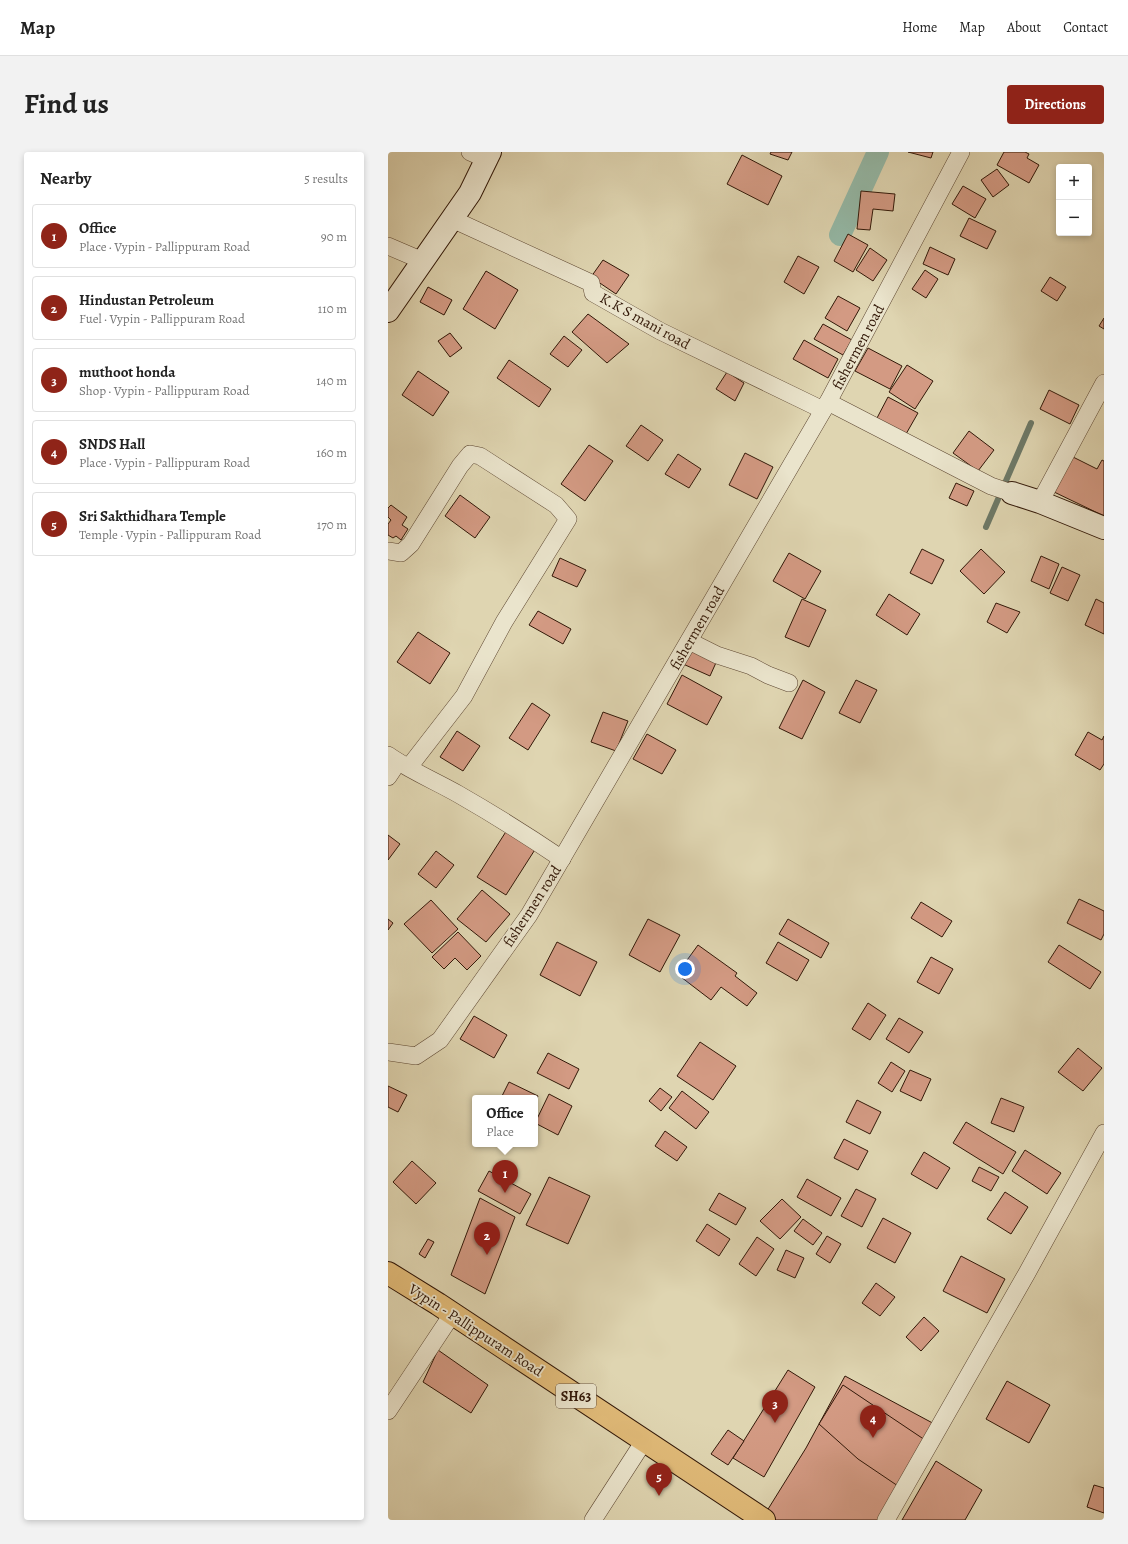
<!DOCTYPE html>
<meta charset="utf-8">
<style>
body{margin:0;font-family:Alegreya,serif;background:#f2f2f2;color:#222}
.controls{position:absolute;right:12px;top:12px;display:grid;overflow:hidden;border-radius:4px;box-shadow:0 2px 6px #0003}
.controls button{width:36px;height:36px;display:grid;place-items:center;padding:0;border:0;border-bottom:1px solid #e0e0e0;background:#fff;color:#222;font:20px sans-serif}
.you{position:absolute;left:297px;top:817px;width:14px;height:14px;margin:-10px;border:3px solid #fff;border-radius:50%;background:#1a73e8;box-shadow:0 0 0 6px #1a73e833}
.badge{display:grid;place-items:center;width:26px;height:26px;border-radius:50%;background:#8f2418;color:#fff;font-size:13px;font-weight:700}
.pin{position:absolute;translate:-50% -33px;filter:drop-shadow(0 1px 2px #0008)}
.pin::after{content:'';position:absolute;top:21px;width:14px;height:12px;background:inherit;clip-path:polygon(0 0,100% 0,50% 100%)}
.popup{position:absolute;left:84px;top:943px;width:66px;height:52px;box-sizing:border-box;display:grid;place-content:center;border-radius:4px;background:#fff;filter:drop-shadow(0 1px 3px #0005);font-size:13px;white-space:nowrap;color:#767676}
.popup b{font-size:15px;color:#222}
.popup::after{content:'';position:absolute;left:50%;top:100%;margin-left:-8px;border:8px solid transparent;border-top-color:#fff}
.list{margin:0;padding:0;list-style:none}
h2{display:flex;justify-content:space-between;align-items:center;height:52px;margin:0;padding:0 16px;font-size:17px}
h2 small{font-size:13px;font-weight:400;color:#767676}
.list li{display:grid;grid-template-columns:26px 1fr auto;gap:12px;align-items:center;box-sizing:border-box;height:64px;margin:0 8px 8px;padding:0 8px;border:1px solid #e0e0e0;border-radius:4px}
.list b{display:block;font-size:15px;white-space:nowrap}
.list p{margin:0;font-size:13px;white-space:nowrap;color:#767676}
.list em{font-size:13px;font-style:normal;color:#767676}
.map{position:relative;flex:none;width:716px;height:1368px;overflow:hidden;border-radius:4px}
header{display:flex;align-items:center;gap:24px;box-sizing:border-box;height:56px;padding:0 20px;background:#fff;border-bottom:1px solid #e0e0e0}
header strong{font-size:19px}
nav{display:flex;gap:22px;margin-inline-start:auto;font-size:14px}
.intro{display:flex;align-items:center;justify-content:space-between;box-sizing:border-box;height:96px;padding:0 24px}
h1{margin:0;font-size:28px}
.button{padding:10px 18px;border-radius:4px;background:#8f2418;color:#fff;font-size:14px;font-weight:700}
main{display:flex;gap:24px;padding:0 24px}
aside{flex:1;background:#fff;border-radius:4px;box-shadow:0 2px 6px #0003}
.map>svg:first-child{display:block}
</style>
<header>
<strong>Map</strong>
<nav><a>Home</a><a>Map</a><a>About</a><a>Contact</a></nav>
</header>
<div class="intro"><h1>Find us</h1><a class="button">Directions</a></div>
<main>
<aside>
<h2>Nearby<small>5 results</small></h2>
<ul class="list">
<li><span class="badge">1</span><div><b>Office</b><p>Place · Vypin - Pallippuram Road</p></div><em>90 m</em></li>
<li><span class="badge">2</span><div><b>Hindustan Petroleum</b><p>Fuel · Vypin - Pallippuram Road</p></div><em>110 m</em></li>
<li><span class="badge">3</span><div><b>muthoot honda</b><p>Shop · Vypin - Pallippuram Road</p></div><em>140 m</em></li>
<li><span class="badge">4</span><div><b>SNDS Hall</b><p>Place · Vypin - Pallippuram Road</p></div><em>160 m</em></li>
<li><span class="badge">5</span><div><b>Sri Sakthidhara Temple</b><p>Temple · Vypin - Pallippuram Road</p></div><em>170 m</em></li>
</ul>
</aside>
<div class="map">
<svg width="716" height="1368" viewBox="0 0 716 1368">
<rect width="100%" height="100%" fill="#dfd5b1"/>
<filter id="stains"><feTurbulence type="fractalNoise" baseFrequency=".005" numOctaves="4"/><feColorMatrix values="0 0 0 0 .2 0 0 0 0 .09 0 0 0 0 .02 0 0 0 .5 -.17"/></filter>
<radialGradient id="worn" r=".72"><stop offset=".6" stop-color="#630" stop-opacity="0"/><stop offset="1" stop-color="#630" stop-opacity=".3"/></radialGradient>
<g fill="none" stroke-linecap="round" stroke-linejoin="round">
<!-- stream -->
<path stroke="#6d7967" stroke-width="6" d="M598 375 643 271"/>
<!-- canal -->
<path stroke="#94b9a7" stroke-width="22" d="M452 83 490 0"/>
</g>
<!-- building -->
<g fill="#d39a83" stroke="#321808">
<path d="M383 0H404L400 8 382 2Z"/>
<path d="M520 0H545L543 6Z"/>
<path d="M616 0H637L641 2 639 6 651 13 641 31 609 13Z"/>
<path d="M354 3 394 24 380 53 339 32Z"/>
<path d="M609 17 621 33 605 45 593 28Z"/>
<path d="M575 34 598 47 587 66 564 52Z"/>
<path d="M473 39 507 42 505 59 485 57 482 78 469 77Z"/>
<path d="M581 66 608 79 599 97 572 84Z"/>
<path d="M460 82 480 93 465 120 446 109Z"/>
<path d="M542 95 567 107 560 123 535 112Z"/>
<path d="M482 96 499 108 485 129 468 118Z"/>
<path d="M410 104 431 115 416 142 396 130Z"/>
<path d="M215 108 241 123 228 142 203 125Z"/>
<path d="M537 118 550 127 538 146 524 137Z"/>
<path d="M98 119 130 138 107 177 75 157Z"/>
<path d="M662 125 678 135 669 149 653 139Z"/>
<path d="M40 135 64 148 56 163 32 150Z"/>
<path d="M450 144 472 156 459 179 437 166Z"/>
<path d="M200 162 241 192 219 211 184 180Z"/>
<path d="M716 166V177L711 174Z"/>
<path d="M435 172 464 188 455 203 426 187Z"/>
<path d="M62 181 74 196 62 205 50 189Z"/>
<path d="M176 184 194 198 180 215 162 202Z"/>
<path d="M416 188 450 207 440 226 405 207Z"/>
<path d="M480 196 514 214 502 237 467 219Z"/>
<path d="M121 208 163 237 151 255 109 226Z"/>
<path d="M519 213 545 229 527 257 501 240Z"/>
<path d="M30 219 61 240 45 264 14 243Z"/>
<path d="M339 220 356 231 347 249 328 237Z"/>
<path d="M661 238 691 253 682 272 652 257Z"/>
<path d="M500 245 530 261 518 282 489 266Z"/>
<path d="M253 273 275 288 260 309 238 294Z"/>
<path d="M581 279 606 298 590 319 565 301Z"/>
<path d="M201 293 225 309 197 349 173 332Z"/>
<path d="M357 301 385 315 369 347 341 333Z"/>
<path d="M290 302 313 317 301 336 277 322Z"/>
<path d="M681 303 709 317 714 308 716 309V364L664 339Z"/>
<path d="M568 331 586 339 579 354 561 346Z"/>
<path d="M72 343 102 365 87 386 57 364Z"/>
<path d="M3 353 19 365 14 373 20 377 13 388 8 384 5 386 0 383V372L3 368 0 365V356Z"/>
<path d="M534 397 556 408 544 432 522 421Z"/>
<path d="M593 397 617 420 596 442 572 419Z"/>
<path d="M401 401 433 419 417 447 385 429Z"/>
<path d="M653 404 671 412 661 437 643 429Z"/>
<path d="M172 406 198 418 189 435 164 424Z"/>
<path d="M674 415 692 423 680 449 662 441Z"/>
<path d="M501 442 532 462 519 483 488 463Z"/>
<path d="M414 447 438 458 421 495 397 485Z"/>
<path d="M708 447 716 451V482L697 473Z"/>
<path d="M608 451 632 460 619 481 599 470Z"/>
<path d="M150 459 183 477 175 492 141 473Z"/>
<path d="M30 480 62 501 42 532 9 510Z"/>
<path d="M304 492 331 504 322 524 295 512Z"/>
<path d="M294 523 334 545 319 573 279 552Z"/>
<path d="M415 528 437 540 414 587 391 576Z"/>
<path d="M468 528 489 538 472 571 451 561Z"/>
<path d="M144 551 162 563 140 598 121 586Z"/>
<path d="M215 560 240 569 228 599 203 590Z"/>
<path d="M69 579 92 594 75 619 52 605Z"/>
<path d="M700 580 714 588 716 584V612L712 618 687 603Z"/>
<path d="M259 582 288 598 274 622 245 607Z"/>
<path d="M119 678 148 696 118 743 89 725Z"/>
<path d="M0 683 12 692 0 708Z"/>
<path d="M48 699 66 713 48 736 30 722Z"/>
<path d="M94 738 122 762 98 790 69 767Z"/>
<path d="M691 747 716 759V782L713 788 679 771Z"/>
<path d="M43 748 70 777 44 801 16 772Z"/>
<path d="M533 750 564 769 554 785 523 766Z"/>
<path d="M0 767 5 771 0 778Z"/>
<path d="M260 767 292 783 272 820 241 803Z"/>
<path d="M400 767 441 791 433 806 391 782Z"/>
<path d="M70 780 93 804 79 818 67 806 56 817 44 805Z"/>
<path d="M169 790 209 810 192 844 152 823Z"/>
<path d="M390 790 421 808 409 829 378 811Z"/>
<path d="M310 793 349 821 347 824 369 841 359 854 333 835 323 848 289 822Z"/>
<path d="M671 793 713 820 702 837 660 810Z"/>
<path d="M543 805 565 817 551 842 529 830Z"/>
<path d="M480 851 498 863 482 888 464 877Z"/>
<path d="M86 864 119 883 106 906 72 887Z"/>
<path d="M511 866 535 880 521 901 498 887Z"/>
<path d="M312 890 348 914 325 948 289 924Z"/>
<path d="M690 896 714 916 695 939 670 920Z"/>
<path d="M160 901 191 917 181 937 149 921Z"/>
<path d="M503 910 517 919 504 940 490 931Z"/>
<path d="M522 918 543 927 533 949 512 939Z"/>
<path d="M121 930 150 944 147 950V946H113Z"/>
<path d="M0 934 19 943 10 960 0 955Z"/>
<path d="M272 936 284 945 273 959 261 949Z"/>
<path d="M294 939 321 960 308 977 281 956Z"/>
<path d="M161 942 184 954 170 983 147 971Z"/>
<path d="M613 946 636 955 626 980 603 971Z"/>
<path d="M469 948 493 960 482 982 458 970Z"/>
<path d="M578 970 628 1000 615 1022 565 991Z"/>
<path d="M277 979 299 995 289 1009 267 994Z"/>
<path d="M456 987 480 999 470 1018 446 1006Z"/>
<path d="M637 998 673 1021 659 1042 624 1019Z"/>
<path d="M536 1000 562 1016 549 1037 523 1022Z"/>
<path d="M24 1009 48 1031 28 1052 5 1030Z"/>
<path d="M591 1015 611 1025 603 1039 584 1029Z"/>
<path d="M101 1019 143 1042 132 1062 90 1039Z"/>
<path d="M161 1025 202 1044 180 1092 138 1073Z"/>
<path d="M419 1027 453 1046 443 1064 409 1045Z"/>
<path d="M468 1037 488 1047 474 1075 453 1064Z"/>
<path d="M617 1040 640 1055 623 1082 599 1067Z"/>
<path d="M331 1041 358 1056 348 1073 321 1058Z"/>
<path d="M92 1046 127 1065 97 1142 63 1123Z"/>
<path d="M394 1047 413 1065 392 1087 372 1069Z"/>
<path d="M495 1066 523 1081 507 1111 479 1096Z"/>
<path d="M415 1067 434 1081 425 1093 406 1079Z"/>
<path d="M319 1072 342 1087 331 1104 308 1089Z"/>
<path d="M439 1084 453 1092 442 1111 428 1102Z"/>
<path d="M369 1085 386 1097 368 1124 351 1112Z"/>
<path d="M40 1087 46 1090 37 1106 31 1102Z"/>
<path d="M398 1098 416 1106 407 1126 389 1118Z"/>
<path d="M573 1104 617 1127 599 1161 555 1139Z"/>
<path d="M488 1131 507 1145 492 1164 474 1151Z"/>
<path d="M536 1165 551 1179 533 1199 518 1185Z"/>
<path d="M50 1198 100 1233 83 1261 35 1230Z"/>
<path d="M400 1218 427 1235 376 1325 345 1306Z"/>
<path d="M457 1224 552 1275 498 1368H385L377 1362 418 1296Z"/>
<path d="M619 1229 662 1253 641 1291 598 1267Z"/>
<path d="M455 1233 537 1288 510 1334 470 1307 431 1272Z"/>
<path d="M340 1278 356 1289 340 1313 323 1302Z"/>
<path d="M548 1309 594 1338 577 1368H514Z"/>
<path d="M706 1333 716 1336V1361L699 1355Z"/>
</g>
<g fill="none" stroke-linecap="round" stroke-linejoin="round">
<!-- street casing -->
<g stroke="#5d4732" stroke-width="18">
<g id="street">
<path d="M82 0 98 7"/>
<path d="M64 67 203 131 205 141 272 179 435 258"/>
<path d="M0 94 35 109"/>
<path d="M440 250 603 334 624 341"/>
<path d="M652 350 716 231"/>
<path d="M0 399 13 401 23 392 72 314 82 302 92 304 168 353 180 367 116 470 76 544 21 615"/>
<path d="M301 489 329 503 363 514 380 523 401 531"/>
<path d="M0 603C21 618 47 629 70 642 105 662 140 684 174 707"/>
<path d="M0 625 10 610"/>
<path d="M0 900 28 904 52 888 141 763 440 250 573 0"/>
<path d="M0 1259 65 1161"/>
<path d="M205 1368 256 1289"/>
<path d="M498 1368 639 1121 716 981"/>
</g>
</g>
<!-- secondary casing -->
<g stroke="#321808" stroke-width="24">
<g id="secondary">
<path d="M0 159 82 41 102 0"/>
<path d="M624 341 652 350 716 376"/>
</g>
</g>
<!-- primary casing -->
<g stroke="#321808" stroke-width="24">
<path id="primary" d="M0 1121 50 1152 376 1368"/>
</g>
<!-- street -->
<use href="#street" stroke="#eae4cc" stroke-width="17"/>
<!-- secondary -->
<use href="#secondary" stroke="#eae4cc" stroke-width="22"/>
<!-- primary -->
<use href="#primary" stroke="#e0ba78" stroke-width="22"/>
</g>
<g text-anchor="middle" stroke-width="3.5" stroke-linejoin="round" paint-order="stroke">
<!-- shield labels -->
<rect fill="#eae4cc" stroke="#695543" stroke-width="1" x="168" y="1232" width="40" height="24" rx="3"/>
<g font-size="14" font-weight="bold" fill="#321808">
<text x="188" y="1249">SH63</text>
</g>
<!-- street labels -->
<g font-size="15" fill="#321808" stroke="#eae4cc">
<text transform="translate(257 169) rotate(29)" y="5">K.K S mani road</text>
<text transform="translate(470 195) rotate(-62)" y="5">fishermen road</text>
<text transform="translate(309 476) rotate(-60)" y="5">fishermen road</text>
<text transform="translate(144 754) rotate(-57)" y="5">fishermen road</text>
<text transform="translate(88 1178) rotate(33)" y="5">Vypin - Pallippuram Road</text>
</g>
</g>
<rect width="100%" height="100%" filter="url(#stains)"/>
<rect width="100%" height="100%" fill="url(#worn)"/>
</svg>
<div class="controls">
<button>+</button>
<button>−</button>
</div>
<div class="you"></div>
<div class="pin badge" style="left:117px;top:1041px">1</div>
<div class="popup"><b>Office</b>Place</div>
<div class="pin badge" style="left:99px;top:1103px">2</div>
<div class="pin badge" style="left:387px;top:1271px">3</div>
<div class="pin badge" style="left:485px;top:1286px">4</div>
<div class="pin badge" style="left:271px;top:1344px">5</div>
</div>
</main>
